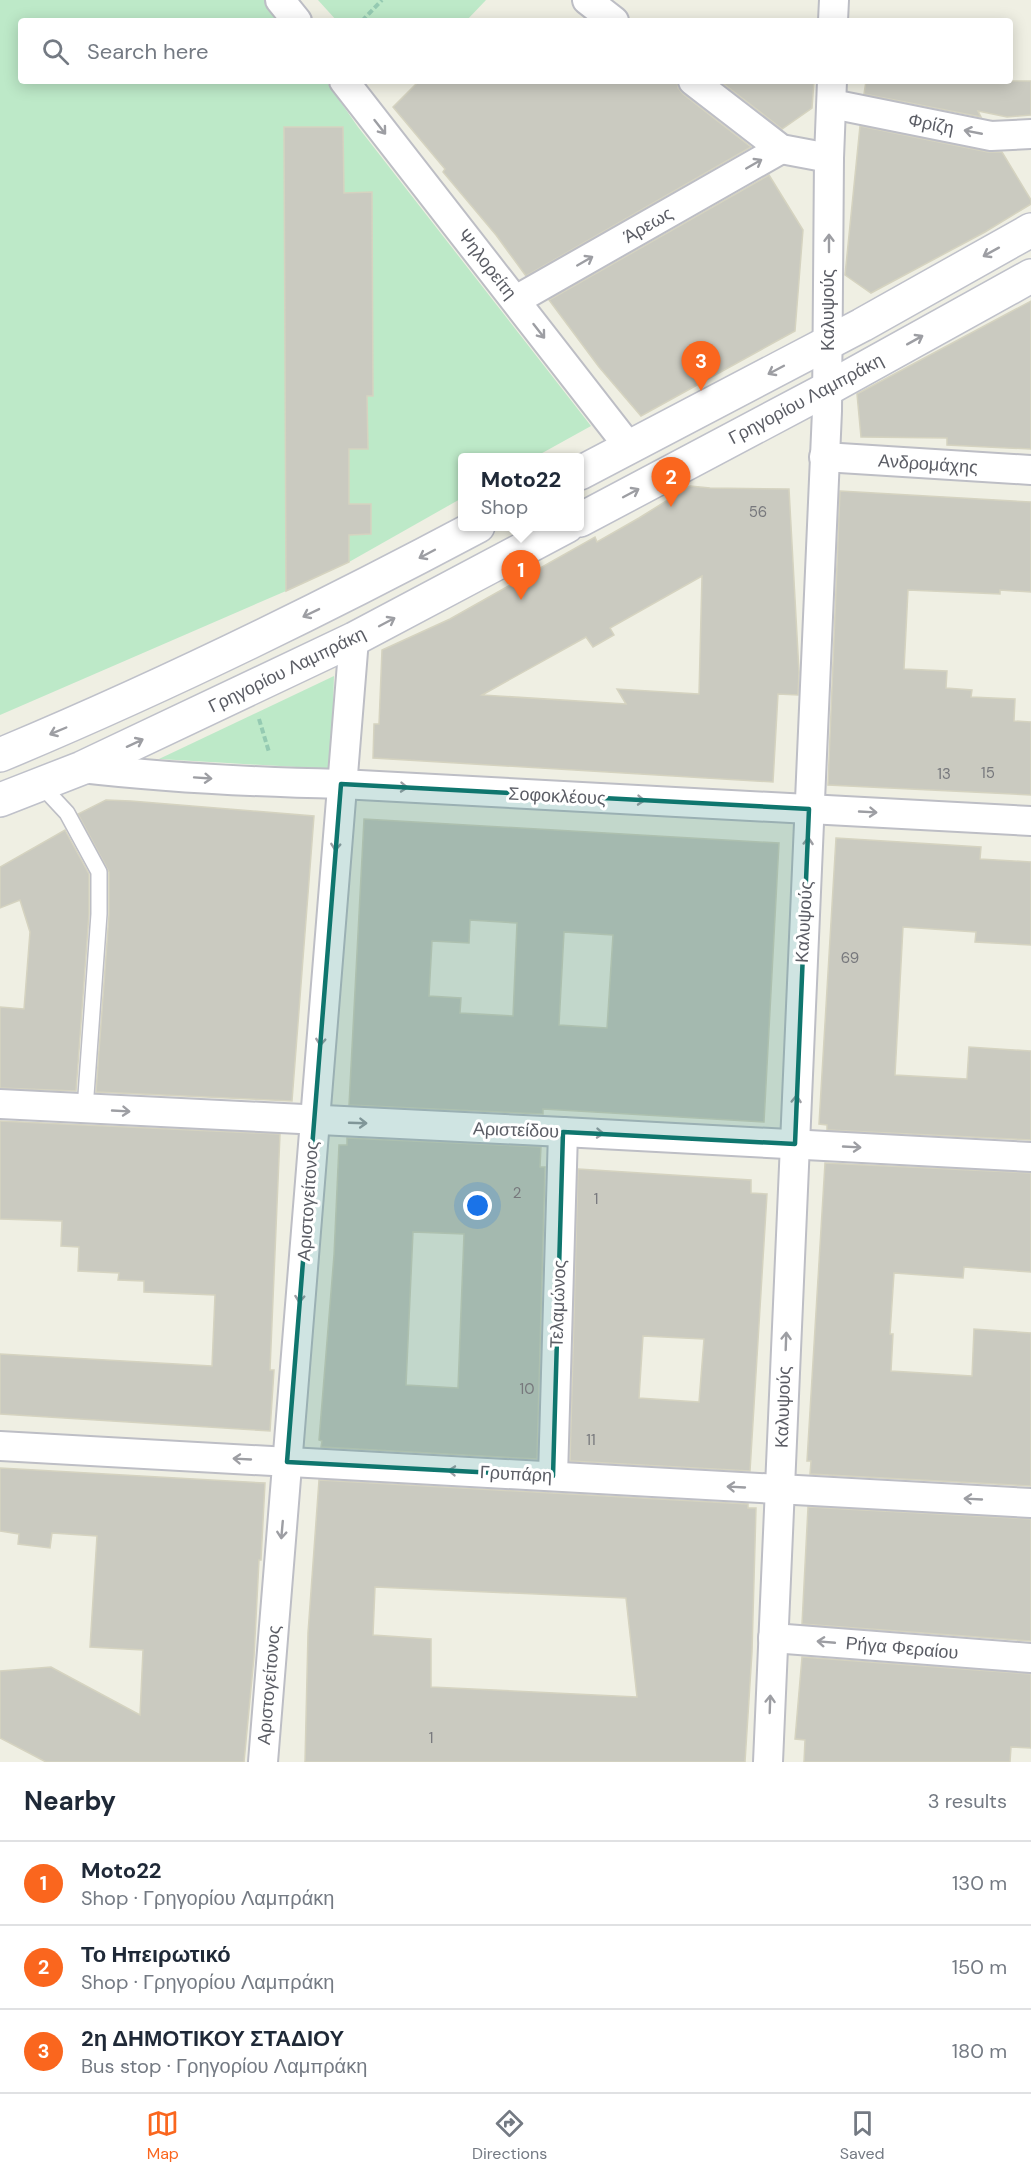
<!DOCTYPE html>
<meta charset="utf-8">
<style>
body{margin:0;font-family:"DM Sans",sans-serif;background:#f6f6f7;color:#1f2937}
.you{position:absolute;left:478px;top:1206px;width:21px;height:21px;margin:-15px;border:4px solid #fff;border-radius:50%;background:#1a73e8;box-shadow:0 0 0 9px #1a73e833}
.badge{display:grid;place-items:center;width:39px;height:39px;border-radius:50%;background:#fa661e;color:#fff;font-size:20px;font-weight:700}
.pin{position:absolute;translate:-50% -50px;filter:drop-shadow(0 2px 3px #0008)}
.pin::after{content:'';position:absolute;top:32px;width:21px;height:18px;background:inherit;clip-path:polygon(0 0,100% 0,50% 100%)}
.popup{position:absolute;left:458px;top:453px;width:126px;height:78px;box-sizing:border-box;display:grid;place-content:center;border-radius:6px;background:#fff;filter:drop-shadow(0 2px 4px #0005);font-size:20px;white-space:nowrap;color:#747a83}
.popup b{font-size:22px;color:#1f2937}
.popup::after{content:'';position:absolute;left:50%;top:100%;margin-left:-12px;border:12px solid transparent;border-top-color:#fff}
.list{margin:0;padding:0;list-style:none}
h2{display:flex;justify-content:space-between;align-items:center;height:78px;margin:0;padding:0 24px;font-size:26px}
h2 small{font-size:20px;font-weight:400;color:#747a83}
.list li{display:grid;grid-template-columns:39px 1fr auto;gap:18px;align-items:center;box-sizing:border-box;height:84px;padding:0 24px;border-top:2px solid #e0e1e3}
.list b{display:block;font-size:22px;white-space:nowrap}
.list p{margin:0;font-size:20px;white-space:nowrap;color:#747a83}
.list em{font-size:20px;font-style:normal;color:#747a83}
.icon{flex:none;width:33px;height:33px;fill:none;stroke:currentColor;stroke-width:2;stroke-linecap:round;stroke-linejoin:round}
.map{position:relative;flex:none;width:1031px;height:1762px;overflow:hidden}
.search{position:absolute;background:#fff;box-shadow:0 3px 15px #0003;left:18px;right:18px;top:18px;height:66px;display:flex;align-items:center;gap:15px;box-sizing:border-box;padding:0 21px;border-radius:6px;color:#747a83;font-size:22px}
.sheet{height:330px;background:#fff}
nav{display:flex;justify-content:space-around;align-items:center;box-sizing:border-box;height:84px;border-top:2px solid #e0e1e3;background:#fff;font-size:16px;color:#747a83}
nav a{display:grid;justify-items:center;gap:3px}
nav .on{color:#fa661e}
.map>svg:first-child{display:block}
</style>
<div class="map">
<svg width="1031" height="1762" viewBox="0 0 1031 1762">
<rect width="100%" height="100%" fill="#efefe3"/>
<!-- green -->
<g fill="#bde9c8">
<path d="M0 0H268L283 21H21V81H326L358 127 591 426 535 457 462 458V498L349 562 286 591 0 715Z"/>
<path d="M318 0H486L466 21H337Z"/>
<path d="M334 676 331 769 159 759Z"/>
</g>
<!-- building -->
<g fill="#cacac0" stroke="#d5d3c0" stroke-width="1.5" fill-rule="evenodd">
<path d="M419 81H677L678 88 683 94 751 147 526 276 496 235 443 172 445 169 393 107Z"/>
<path d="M720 81H814L812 108 782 129Z"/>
<path d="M866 81H1031V115L1007 117 978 111 981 117 864 94Z"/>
<path d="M860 126 988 152H1002L1031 200V204L985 232 871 293 845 275Z"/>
<path d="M284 127H343L344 193 372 192 373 396H367L368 449H349V504H371V534L349 535V562L286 591Z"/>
<path d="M769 175 803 230 795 331 641 416 599 367 549 300Z"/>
<path d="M1031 301V449L947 445V438L861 437 857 394Z"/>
<path d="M690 486 710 488 789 489 799 672 798 695 778 694 773 782 373 758 374 724H379L382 650 450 619 595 537 597 542 639 518ZM702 576 699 694 617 689 626 704 482 695 586 637 593 647 614 635 610 628Z"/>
<path d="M840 491 1031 502V592L1000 590V594L908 590 904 669 947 671 946 688 972 690 971 697 1015 699 1014 721 1031 722V795L828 785Z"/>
<path d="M106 800 131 801 314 816 292 1101 96 1092 109 915V872L78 814Z"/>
<path d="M364 819 779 843 764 1122 543 1109V1114L349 1105ZM470 920 517 923 513 1016 460 1013 461 998 429 996 432 941 469 943ZM564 932 613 935 607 1028 559 1025Z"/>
<path d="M65 830 89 874V914L76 1091 0 1088V1007L24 1009 30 932 20 900 0 908V867Z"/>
<path d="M836 838 981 847 980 859 1031 862V945L975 942 976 932 903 927 895 1075 967 1079 969 1047 1031 1051V1140L827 1130V1125L819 1124Z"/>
<path d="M0 1121 280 1134 270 1370H274L270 1431 0 1414V1354L212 1366 215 1295 144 1292V1281L118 1280 119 1273 78 1271 79 1247 61 1246 62 1221 0 1219Z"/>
<path d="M347 1138 541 1147 540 1167H545L537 1459 321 1447 322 1441 319 1440 334 1255 339 1145H347ZM413 1232 464 1234 458 1388 406 1385Z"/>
<path d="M825 1163 1031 1173V1272L964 1267 963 1278 894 1273 890 1334H893L891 1371 972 1376 974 1329 1031 1333V1486L810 1474 811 1461H807Z"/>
<path d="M578 1169 751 1180V1193L767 1194 750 1471 570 1461ZM643 1336 704 1339 699 1402 639 1398Z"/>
<path d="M0 1468 265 1483 261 1560H259L254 1657 244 1762H46L0 1738V1671L51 1667 140 1715 143 1650 90 1647 97 1536 52 1533 50 1548 18 1544 19 1534 0 1531Z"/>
<path d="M319 1480 748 1504V1508H756L752 1652 745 1762H305L308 1633ZM375 1587 626 1598 637 1697 431 1687V1639L373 1635Z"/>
<path d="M808 1507 1031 1519V1641L802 1624Z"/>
<path d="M802 1657 1031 1674V1748L1011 1747 1010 1762H804L805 1740 795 1739Z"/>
</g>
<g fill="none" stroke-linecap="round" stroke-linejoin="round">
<!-- lane casing -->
<g stroke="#bdbec5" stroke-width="18">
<path id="lane" d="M40 784 67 813 99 872V914L85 1109"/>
</g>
<!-- street casing -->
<g stroke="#bdbec5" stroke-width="32">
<g id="street">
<path d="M280 0 297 21"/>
<path d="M587 0 614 21"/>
<path d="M833 21 834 0"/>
<path d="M344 81 629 447"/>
<path d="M693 81 781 149 829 158"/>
<path d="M832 104 991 136 1031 134"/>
<path d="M516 300 781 149"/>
<path d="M824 457 1031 470"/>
<path d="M82 768C168 778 254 782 341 784L1031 821"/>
<path d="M0 1104 563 1132 1031 1157"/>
<path d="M0 1446 1031 1503"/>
<path d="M553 1476 563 1132"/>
<path d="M773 1638 1031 1658"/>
<path d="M263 1762 354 639"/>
<path d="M768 1762 827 411 829 158 832 81"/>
</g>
</g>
<!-- secondary casing -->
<g stroke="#bfc1ca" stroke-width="36">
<g id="secondary">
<path d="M580 473 862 325 1031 230"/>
<path d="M580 520 827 389 1031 276"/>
<path d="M0 755C163 687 322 609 478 526"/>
<path d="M0 800 82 768 354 639 567 526"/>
</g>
</g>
<!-- path -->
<g stroke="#95cab2" stroke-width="4" stroke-dasharray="6 3" stroke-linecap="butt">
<path d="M362 21 382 0"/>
<path d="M259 719 269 752"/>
</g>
<!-- lane -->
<use href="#lane" stroke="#fff" stroke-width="15"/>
<!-- street -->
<use href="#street" stroke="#fff" stroke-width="28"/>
<!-- secondary -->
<use href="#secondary" stroke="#fff" stroke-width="33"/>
</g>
<!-- one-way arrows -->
<defs><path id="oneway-shaft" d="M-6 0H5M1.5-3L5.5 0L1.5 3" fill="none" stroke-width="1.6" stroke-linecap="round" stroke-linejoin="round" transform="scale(1.5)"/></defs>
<g stroke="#9d9ea3">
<use href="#oneway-shaft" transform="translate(380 127) rotate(52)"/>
<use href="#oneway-shaft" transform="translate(973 132) rotate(-169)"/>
<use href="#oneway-shaft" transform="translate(754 164) rotate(-30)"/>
<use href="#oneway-shaft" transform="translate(829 243) rotate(-90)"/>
<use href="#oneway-shaft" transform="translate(991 252) rotate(151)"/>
<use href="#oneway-shaft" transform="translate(585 261) rotate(-30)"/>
<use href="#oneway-shaft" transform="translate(539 331) rotate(52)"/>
<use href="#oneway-shaft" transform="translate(915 340) rotate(-29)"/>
<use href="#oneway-shaft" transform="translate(776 370) rotate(152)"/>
<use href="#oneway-shaft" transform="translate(631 493) rotate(-28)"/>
<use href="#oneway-shaft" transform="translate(427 554) rotate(152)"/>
<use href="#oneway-shaft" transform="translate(311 613) rotate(154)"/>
<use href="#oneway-shaft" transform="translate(387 622) rotate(-28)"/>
<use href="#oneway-shaft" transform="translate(58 731) rotate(157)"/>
<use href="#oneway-shaft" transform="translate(135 743) rotate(-25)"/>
<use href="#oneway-shaft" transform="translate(203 778) rotate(4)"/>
<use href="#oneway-shaft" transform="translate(399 787) rotate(3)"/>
<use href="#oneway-shaft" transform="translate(636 800) rotate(3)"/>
<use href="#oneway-shaft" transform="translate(868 812) rotate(3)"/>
<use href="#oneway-shaft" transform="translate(336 842) rotate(95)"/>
<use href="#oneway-shaft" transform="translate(808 846) rotate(-87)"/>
<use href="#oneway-shaft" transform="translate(321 1037) rotate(95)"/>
<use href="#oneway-shaft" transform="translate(796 1104) rotate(-87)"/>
<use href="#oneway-shaft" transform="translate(121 1111) rotate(3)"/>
<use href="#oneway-shaft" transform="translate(358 1123) rotate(2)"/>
<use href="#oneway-shaft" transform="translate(595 1133) rotate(3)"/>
<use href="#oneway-shaft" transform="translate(852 1147) rotate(3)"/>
<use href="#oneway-shaft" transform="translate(300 1294) rotate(94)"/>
<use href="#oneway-shaft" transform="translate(786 1341) rotate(-88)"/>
<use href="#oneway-shaft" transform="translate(242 1459) rotate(-177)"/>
<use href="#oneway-shaft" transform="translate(457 1471) rotate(-177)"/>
<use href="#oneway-shaft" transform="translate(736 1487) rotate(-177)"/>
<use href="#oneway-shaft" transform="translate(973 1499) rotate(-177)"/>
<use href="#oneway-shaft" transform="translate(282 1530) rotate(95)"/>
<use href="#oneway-shaft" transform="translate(826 1642) rotate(-175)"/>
<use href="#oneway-shaft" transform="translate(770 1704) rotate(-88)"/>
</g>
<!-- marked area -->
<path fill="#0f766e" fill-opacity="0.2" stroke="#0f766e" stroke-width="4.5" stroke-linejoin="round" d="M341 784 809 809 795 1144 563 1132 553 1476 287 1462Z"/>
<g text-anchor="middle" stroke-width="6" stroke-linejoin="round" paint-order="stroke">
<!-- number labels -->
<g font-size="15" fill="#77787c">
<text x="758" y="517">56</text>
<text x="988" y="778">15</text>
<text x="944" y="779">13</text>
<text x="850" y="963">69</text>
<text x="517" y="1198">2</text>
<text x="596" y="1204">1</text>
<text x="527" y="1394">10</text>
<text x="591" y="1445">11</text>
<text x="431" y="1743">1</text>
</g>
<!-- street labels -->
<g font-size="18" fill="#5b5d65" stroke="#fff">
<text transform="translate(931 124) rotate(11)" y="6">Φρίζη</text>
<text transform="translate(648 225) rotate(-30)" y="6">Άρεως</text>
<text transform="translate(487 264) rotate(52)" y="6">Ψηλορείτη</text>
<text transform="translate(828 310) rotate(-90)" y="6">Καλυψούς</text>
<text transform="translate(806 399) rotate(-28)" y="6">Γρηγορίου Λαμπράκη</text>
<text transform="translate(928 464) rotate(4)" y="6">Ανδρομάχης</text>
<text transform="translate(287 670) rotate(-26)" y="6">Γρηγορίου Λαμπράκη</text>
<text transform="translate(557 796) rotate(3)" y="6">Σοφοκλέους</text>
<text transform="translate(804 922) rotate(-87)" y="6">Καλυψούς</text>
<text transform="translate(516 1130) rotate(2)" y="6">Αριστείδου</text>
<text transform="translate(308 1201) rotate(-86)" y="6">Αριστογείτονος</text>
<text transform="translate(558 1304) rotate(-88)" y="6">Τελαμώνος</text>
<text transform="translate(783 1407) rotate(-88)" y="6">Καλυψούς</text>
<text transform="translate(516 1474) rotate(3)" y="6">Γρυπάρη</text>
<text transform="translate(902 1648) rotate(5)" y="6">Ρήγα Φεραίου</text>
<text transform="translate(269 1685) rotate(-85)" y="6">Αριστογείτονος</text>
</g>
</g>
</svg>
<div class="you"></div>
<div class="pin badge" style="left:521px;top:600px">1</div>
<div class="popup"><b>Moto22</b>Shop</div>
<div class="pin badge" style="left:671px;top:507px">2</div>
<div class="pin badge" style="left:701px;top:391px">3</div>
<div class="search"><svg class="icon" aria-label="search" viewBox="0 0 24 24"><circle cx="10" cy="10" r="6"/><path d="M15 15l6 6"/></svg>Search here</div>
</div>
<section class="sheet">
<h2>Nearby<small>3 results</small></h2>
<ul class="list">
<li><span class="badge">1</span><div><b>Moto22</b><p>Shop · Γρηγορίου Λαμπράκη</p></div><em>130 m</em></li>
<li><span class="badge">2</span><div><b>Το Ηπειρωτικό</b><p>Shop · Γρηγορίου Λαμπράκη</p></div><em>150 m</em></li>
<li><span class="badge">3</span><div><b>2η ΔΗΜΟΤΙΚΟΥ ΣΤΑΔΙΟΥ</b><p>Bus stop · Γρηγορίου Λαμπράκη</p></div><em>180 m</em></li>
</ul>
</section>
<nav>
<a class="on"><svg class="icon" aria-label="map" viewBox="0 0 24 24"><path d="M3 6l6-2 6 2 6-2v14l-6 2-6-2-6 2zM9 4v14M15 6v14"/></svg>Map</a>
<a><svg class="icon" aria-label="directions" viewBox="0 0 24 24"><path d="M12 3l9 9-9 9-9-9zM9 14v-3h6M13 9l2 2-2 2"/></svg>Directions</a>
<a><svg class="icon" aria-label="saved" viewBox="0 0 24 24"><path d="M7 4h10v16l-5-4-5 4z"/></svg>Saved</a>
</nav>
